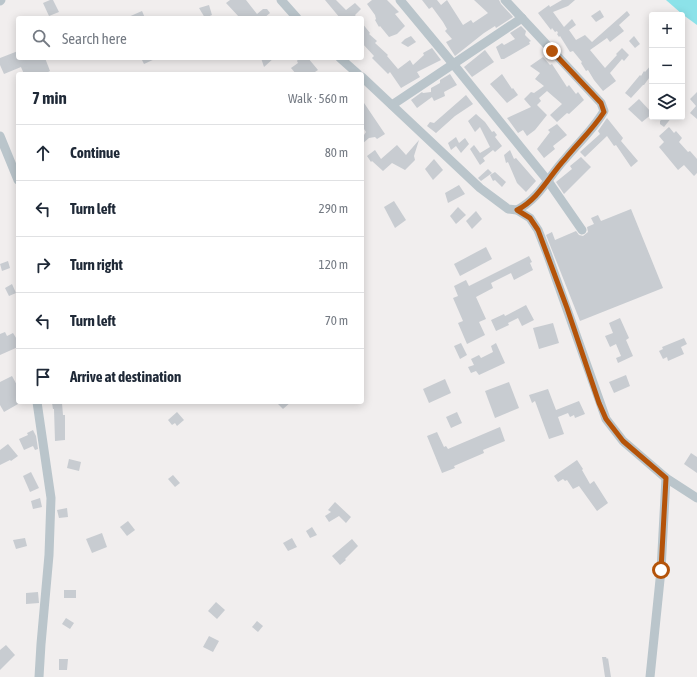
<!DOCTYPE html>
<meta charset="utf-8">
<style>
body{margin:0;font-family:"Asap Condensed",sans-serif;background:#f2f2f3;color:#1f2937}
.controls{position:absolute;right:12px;top:12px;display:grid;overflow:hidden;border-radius:4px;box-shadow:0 2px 10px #0003}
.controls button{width:36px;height:36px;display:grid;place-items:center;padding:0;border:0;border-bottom:1px solid #e0e1e3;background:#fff;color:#1f2937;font:20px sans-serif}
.stop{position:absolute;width:12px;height:12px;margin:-9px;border:3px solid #b45309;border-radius:50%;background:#fff}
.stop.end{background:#b45309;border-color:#fff;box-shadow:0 1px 4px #0008}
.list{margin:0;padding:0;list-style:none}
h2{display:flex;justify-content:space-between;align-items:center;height:52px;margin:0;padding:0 16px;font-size:17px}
h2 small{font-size:13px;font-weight:400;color:#747a83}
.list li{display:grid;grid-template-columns:26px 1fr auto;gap:12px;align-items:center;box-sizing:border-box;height:56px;padding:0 16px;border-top:1px solid #e0e1e3}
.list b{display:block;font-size:15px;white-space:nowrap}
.list em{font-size:13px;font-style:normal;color:#747a83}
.icon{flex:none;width:22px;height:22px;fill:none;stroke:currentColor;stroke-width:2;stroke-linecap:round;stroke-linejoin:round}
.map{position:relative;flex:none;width:697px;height:677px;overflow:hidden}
.search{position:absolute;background:#fff;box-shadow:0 2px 10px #0003;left:16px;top:16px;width:348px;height:44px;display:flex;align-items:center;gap:10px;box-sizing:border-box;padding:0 14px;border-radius:4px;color:#747a83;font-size:15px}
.panel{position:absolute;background:#fff;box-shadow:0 2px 10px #0003;left:16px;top:72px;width:348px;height:332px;border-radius:4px}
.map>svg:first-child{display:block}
</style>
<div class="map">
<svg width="697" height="677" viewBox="0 0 697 677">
<rect width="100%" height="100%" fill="#f1eeee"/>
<!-- water -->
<path fill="#8ce2e9" d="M666 0H697V25L682 14Z"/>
<!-- building -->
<g fill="#c8ccd1">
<path d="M50 0H53L59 12 49 16 43 3Z"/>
<path d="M230 0H246L257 14 263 9H267L270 13 264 18H240L226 3Z"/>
<path d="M325 0H336L346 10 355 3 361 9 355 15 357 18H340Z"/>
<path d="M372 0H387L399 12 395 14 405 26 397 34 389 37 380 26 379 27 375 20 376 19 375 15 367 4Z"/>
<path d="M422 0H437L441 5 447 0 463 25 471 20 473 23 488 13 474 0H499L501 4 513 17 496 28 495 26 484 33 455 56 446 42 452 39 445 31 447 29 443 22 432 7 429 9Z"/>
<path d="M562 0H575L568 6 553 12 564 27 572 19 576 25 569 30 576 40 585 35 592 42 627 11 630 15 619 25 624 31 610 42 607 38 590 50 605 68 617 55 616 54 622 48 629 55 624 61 622 59 610 73 616 81 603 91 594 80 588 70 586 71 581 63 582 62 573 51 570 52 560 36 559 37 557 34 558 33 557 31 555 32 552 28 551 30 538 13 549 5 550 7Z"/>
<path d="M209 5 212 15 205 18 199 8Z"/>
<path d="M600 10 604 17 596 22 591 16Z"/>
<path d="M142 11 145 18H126Z"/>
<path d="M362 23 370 33 369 34 377 41 375 43 388 55 387 56 398 69 410 60 413 65 424 55 423 53 432 48 441 60 417 72 420 77 401 88 390 72 388 74 372 58 374 56 362 43Z"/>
<path d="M521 26 526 31 525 35 531 41 529 42 530 44 504 59H501L496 47 502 43 504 45 515 39 510 33Z"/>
<path d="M411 36 416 42 408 47 401 43 405 39Z"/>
<path d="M634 36 640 44 635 48 629 41Z"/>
<path d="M485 50 494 62 472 77 464 67Z"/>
<path d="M18 51V58H45L50 71 44 74H24L21 67 4 74 0 65V58Z"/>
<path d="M543 57 550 65 552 64 567 87 569 85 576 94 578 92 584 100 569 114 567 113 557 122 550 115 562 104 547 91 539 98 541 101 537 105 547 115 535 130 527 136 523 130 518 133 507 118 531 107 524 99 531 92 534 93 544 86 535 79 540 73 530 66Z"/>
<path d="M141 58H157L144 64Z"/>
<path d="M261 58H274L264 67Z"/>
<path d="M299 58H308L318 70 312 74H296L291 68 298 63 297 61Z"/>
<path d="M652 64V74L644 85H643L631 98 625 93 640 75 641 76 644 71 645 72Z"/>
<path d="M450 74 457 85 444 92 445 96 434 101 432 97 417 108 411 100 422 92 423 93 431 92V88L440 83V80Z"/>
<path d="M502 74 512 89 513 88 518 95 507 103 490 84Z"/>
<path d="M697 92V119L690 113 696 106 690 99Z"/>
<path d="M466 95 473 104 455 116 436 133 427 126 430 122 434 123Z"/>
<path d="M639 99 652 113V114L642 122 628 109Z"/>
<path d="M362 100 385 134 377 139 375 137 369 138 362 144V138L366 132 362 126Z"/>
<path d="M476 114 485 122 492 132 494 131 497 135 495 137 502 146 495 152 493 150 483 158 485 161 480 165 470 149 474 145 480 153 490 147 480 127 475 132 468 121Z"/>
<path d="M664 117H672L664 127 660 124V121Z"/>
<path d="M607 118 623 138 621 141 638 161 631 167 616 145 614 146 607 136 585 157 580 152 600 134 598 131Z"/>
<path d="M557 124 567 135 553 146 555 149 544 158 537 149 550 132 548 130Z"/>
<path d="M669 127 674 133 676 131 682 138 679 142 688 152 690 151 697 159V173L694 176 684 165 678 170 659 147 664 142 659 136Z"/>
<path d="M456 137 459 143 465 138 469 144 461 153 456 146 451 150 448 143Z"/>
<path d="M419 140 414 156 415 160 405 170 392 163 383 171 372 161 371 162 367 156 375 150 381 159 397 145 406 155Z"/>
<path d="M510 150 514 159 516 158 536 181 526 192 517 183 508 162 506 163 504 155Z"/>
<path d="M581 157 591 167 564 194 556 182 572 169 570 166Z"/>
<path d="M434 159 443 170 433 180 425 169Z"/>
<path d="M488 169 492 173 481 181 478 178Z"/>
<path d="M495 172 506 182 502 187 495 180 493 181 490 175Z"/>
<path d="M459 185 465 194 448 203 445 193Z"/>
<path d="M394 201 406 220 395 228 384 207Z"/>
<path d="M458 207 466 215 456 224 450 216Z"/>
<path d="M631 209 663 288 580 321 546 235 552 232 555 240 576 231 579 235 583 236 588 232 587 227 594 224 591 218 598 215 601 221Z"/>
<path d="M476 211 482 219 472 229 466 221Z"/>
<path d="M486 247 492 259 460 276 454 264Z"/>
<path d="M529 256 532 262 530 263 533 270 514 280 511 273 491 283 493 288 476 297 486 319 479 322 485 335 467 344 458 323 463 321 453 298 458 296 454 286 466 280 469 286Z"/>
<path d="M8 261 10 268 2 271 0 264Z"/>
<path d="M12 284 16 293 9 296 5 288Z"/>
<path d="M526 305 534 320 522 326 518 318 508 323 509 325 496 331 491 320 504 314 505 316Z"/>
<path d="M620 318 629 338 626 340 633 356 618 363 616 358 621 356 616 344 610 347 605 336 613 333 609 323Z"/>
<path d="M553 323 559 343 539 349 533 328Z"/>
<path d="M5 332 7 336 13 333 18 341V347L0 355V334Z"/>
<path d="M684 338 687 344 681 347 684 354 668 361 667 357 663 359 659 351 663 349 662 347Z"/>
<path d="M461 343 467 355 460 359 454 346Z"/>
<path d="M496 343 505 363 479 375 476 371 471 373 468 367 474 365 471 359 479 355 481 358 493 352 491 346Z"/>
<path d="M626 375 630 386 614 393 609 382Z"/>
<path d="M12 376 18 387V404L4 412 0 405V382Z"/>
<path d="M445 379 451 393 429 403 423 389Z"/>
<path d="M509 382 519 408 495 418 485 391Z"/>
<path d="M548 389 556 410 579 401 585 414 575 418 574 415 570 417 568 413 558 417 564 434 549 439 535 401 532 403 529 395Z"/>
<path d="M276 402H291L283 409Z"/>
<path d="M52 403H62L63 415H65V440L55 441 54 409H53Z"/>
<path d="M177 412 184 420 177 426 175 423 172 425 168 420Z"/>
<path d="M457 412 462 423 451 428 446 417Z"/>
<path d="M500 427 505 441 483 450 484 453 454 466 455 468 442 473 427 436 437 432 444 447 446 446 448 449Z"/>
<path d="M33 430 36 436 38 449 35 450 33 446 24 450 19 439 28 435 27 433Z"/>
<path d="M8 444 18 456 11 461 10 460 0 465V450Z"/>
<path d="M691 453 697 457V473L684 464Z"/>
<path d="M69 459 81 462 79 471 67 468Z"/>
<path d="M577 460 583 469 582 470 590 484 594 481 608 503 597 511 579 486 573 489 567 480 565 481 563 479 558 482 554 476Z"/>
<path d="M31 472 39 488 30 492 23 476Z"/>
<path d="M173 475 180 483 175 487 168 479Z"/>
<path d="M40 498 42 507 33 509 31 501Z"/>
<path d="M335 502 351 517 346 523 339 516 329 522 325 516 331 512 328 510Z"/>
<path d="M67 508 68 517 59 518 57 510Z"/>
<path d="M128 521 135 530 127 536 120 527Z"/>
<path d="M312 527 317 535 310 538 306 531Z"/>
<path d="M102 533 107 547 92 553 86 539Z"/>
<path d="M25 538 27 546 16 549 13 540Z"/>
<path d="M292 538 297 547 288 551 283 543Z"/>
<path d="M352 539 358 546 345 559 346 560 340 565 332 556Z"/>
<rect x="64" y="590" width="12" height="8"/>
<path d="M38 592 39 603 26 604V593Z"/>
<path d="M216 602 225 610 217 619 208 611Z"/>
<path d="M66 618 74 623 70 629 62 624Z"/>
<path d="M257 621 263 626 258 632 252 627Z"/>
<path d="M209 636 219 641 213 652 203 647Z"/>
<path d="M6 645 15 655 0 670V650Z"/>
<path d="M602 657H606L607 659 608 658 611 677H605Z"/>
<path d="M59 659H68L67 670H59Z"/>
</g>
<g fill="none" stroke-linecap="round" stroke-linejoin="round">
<!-- minor -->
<g stroke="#bac5cb" stroke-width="9">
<path d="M281 0 297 18"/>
<path d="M400 0 454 65 548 181 582 230"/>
<path d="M505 0 601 103 604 111C594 129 578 143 565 159 549 176 539 199 517 210"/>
<path d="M0 1 1 0"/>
<path d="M340 58 358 74"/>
<path d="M362 77 480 188 508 209 517 210 530 218 538 230 547 253 606 419 623 441 666 478 697 498"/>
<path d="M392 105 522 18"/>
<path d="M0 136 18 180"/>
<path d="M37 402 51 498 49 555 41 644 39 677"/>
<path d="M650 677 661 570 666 478"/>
</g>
</g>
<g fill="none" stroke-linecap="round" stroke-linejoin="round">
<!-- route -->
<path stroke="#b45309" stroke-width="5" d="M552 51 601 103 604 112C593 129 578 143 565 159 549 176 539 199 517 210L530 218 538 230 567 308 599 403 606 419 623 441 666 478 661 570"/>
</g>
</svg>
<div class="controls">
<button>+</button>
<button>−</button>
<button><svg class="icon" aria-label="layers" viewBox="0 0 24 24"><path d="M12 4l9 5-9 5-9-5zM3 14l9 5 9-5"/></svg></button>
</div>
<div class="stop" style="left:661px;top:570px"></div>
<div class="stop end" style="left:552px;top:51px"></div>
<div class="search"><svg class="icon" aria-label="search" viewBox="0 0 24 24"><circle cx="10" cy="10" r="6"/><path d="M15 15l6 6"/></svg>Search here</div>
<section class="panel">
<h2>7 min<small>Walk · 560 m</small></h2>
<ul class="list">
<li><svg class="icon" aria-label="ahead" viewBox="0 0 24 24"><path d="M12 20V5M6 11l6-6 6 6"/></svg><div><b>Continue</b></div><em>80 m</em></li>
<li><svg class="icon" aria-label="left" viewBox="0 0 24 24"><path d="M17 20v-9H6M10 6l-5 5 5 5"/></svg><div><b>Turn left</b></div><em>290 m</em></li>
<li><svg class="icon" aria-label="right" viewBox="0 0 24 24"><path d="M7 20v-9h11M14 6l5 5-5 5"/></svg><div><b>Turn right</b></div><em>120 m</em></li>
<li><svg class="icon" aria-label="left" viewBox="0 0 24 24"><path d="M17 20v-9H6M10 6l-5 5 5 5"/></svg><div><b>Turn left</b></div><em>70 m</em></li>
<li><svg class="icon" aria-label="arrive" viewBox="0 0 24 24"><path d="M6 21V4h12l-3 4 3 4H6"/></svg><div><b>Arrive at destination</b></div></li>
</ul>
</section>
</div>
